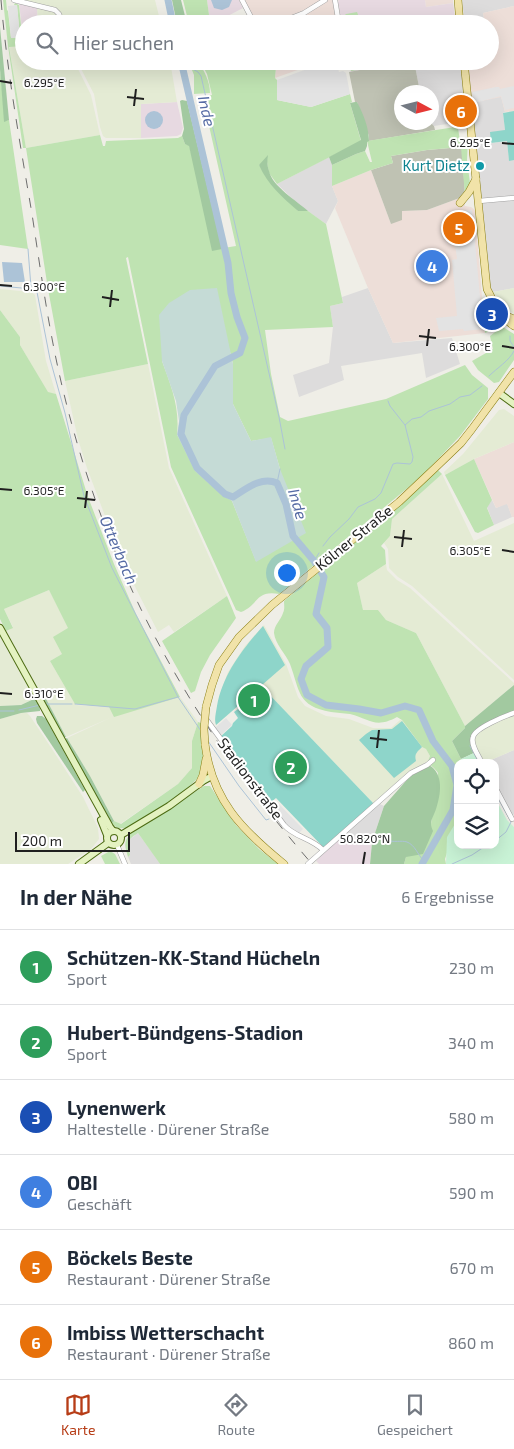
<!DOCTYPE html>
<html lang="de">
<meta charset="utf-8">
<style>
body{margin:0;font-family:"Exo 2",sans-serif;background:#f2f2f3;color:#1f2937}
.controls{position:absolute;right:15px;bottom:15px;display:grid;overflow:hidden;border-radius:10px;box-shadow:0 5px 20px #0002}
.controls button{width:45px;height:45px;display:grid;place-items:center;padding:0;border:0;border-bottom:1px solid #e0e1e3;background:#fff;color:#1f2937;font:25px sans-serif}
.compass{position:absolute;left:394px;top:85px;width:45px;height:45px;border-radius:50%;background:#fff;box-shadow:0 5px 20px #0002;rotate:97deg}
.scale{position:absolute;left:15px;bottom:12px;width:115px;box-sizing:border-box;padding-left:5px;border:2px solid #1f1f1f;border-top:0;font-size:14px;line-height:18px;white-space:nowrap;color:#1f1f1f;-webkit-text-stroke:4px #fff;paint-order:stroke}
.you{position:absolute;left:286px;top:572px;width:18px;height:18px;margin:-12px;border:4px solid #fff;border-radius:50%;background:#1a73e8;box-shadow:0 0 0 8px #1a73e833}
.badge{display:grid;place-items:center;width:32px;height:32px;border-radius:50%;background:#b73d17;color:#fff;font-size:16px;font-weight:700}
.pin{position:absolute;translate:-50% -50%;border:2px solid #fff;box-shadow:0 1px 5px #0006}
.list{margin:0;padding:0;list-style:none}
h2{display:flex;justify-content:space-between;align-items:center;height:65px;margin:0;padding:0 20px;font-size:21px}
h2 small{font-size:16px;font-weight:400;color:#747a83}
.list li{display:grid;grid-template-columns:32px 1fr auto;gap:15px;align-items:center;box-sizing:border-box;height:75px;padding:0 20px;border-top:1px solid #e0e1e3}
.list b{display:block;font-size:19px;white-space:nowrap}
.list p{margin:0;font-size:16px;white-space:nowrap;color:#747a83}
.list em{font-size:16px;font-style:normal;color:#747a83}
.icon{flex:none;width:28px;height:28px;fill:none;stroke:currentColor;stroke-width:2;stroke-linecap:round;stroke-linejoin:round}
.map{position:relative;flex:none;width:514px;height:864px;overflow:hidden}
.search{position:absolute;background:#fff;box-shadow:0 5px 20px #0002;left:15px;right:15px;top:15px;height:55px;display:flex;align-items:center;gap:12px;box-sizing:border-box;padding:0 18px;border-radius:28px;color:#747a83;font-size:19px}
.sheet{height:515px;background:#fff}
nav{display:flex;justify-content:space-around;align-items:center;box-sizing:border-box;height:70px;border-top:1px solid #e0e1e3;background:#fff;font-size:14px;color:#747a83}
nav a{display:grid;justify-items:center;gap:2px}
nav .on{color:#b73d17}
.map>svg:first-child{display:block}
</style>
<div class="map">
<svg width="514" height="864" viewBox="0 0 514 864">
<rect width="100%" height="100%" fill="#efeee7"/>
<!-- residential -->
<g fill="#dddcdc">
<path d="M462 0H514V6L483 13 485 24H465Z"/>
<path d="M414 61H460L467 121 434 126 431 123 432 92H420Z"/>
<path d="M501 96 505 112 503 113 505 130 491 143 507 141 509 160H514V288L493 292 490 286 488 272 472 103Z"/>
<path d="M329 157 332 165V186L338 201 326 224 298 204 277 184Z"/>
<path d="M368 288 393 343 452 338 460 364 426 378 422 353 341 366 344 380 299 397 293 375 329 363 333 327 330 306 343 303 342 297Z"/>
<path d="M492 500 496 508 507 503 512 517 494 525 487 507Z"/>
<path d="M514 750V814L512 816 495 785V763H484Z"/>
<path d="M380 804 384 806 374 836 357 837 342 835Z"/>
<path d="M138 833 154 855 160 864H131L128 857 130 855 128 845 130 839Z"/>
</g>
<!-- commercial -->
<g fill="#edded8">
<path d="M244 0H339L338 2 342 24H228L227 22 251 13Z"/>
<path d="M425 0H453V3L426 7Z"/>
<path d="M514 6V111L505 112 501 97 472 103 468 61H490V24H485L483 13Z"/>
<path d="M259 61H323L275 78 276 67Z"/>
<path d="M371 170 391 224 402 211 427 210 465 196V206L471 207 475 210 485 333 393 343 368 288 335 208 338 201 332 186Z"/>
<path d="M514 442V517H512L507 504 496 508 474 459Z"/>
</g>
<!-- industrial -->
<g fill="#e7d9e1">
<path d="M207 0H239L243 8 220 20 209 15Z"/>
<path d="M339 0H425L426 7 453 3 456 24H342L338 2Z"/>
<path d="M19 3 37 7 38 24H24V46Z"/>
<path d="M349 61H407L351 72Z"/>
<path d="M177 102 183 128 181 134 177 136 141 138V104Z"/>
<path d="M342 835 357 837 372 842 370 864H319L316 861Z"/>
</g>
<!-- construction -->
<g fill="#bfc2b3">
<path d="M407 61H414L420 92H402V122L431 123 434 126 435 130 369 141V136L357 102H355L349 72Z"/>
<path d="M462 147 465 196 427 210 402 211V220L391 224 371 170 393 163 391 156 427 150Z"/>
</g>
<!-- farmland -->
<g fill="#e4ebd4">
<path d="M20 0H155L161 24H64L61 13 57 9Z"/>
<path d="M37 7 49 9 54 12 58 17 60 24H38Z"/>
<path d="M9 46H24V61H74L91 95 100 135 26 148Z"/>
<path d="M77 61H170L177 102 141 104V138H106L103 136 100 127 94 94Z"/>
<path d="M514 288V314L504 307 493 292Z"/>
<path d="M0 289 31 292 35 295 46 361 56 394 48 393 20 345V337L0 310Z"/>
<path d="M148 364 169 468 227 596 174 632 169 625 158 632 122 561 87 468 78 439 65 381Z"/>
<path d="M504 409 514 416V442L474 459 445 475 444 472 463 454 499 410Z"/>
<path d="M442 474 474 541 514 523V680L412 586 398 577 389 568 388 549 384 543 390 536 392 519Z"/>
<path d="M386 564 387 570 397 580 410 588 514 683V685L465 726 416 633 386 620 378 610H363L357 583Z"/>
<path d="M49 590 69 628 62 654 50 661 76 705 109 707 114 716 180 697 198 722 192 741V768L178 784 120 824 114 821 90 776 67 738 110 718 66 737 43 693 41 695 6 631 13 627 4 609Z"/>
<path d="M264 625 286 664 298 697 305 706 326 716 349 719 373 728H391L400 720H402L422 747 426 749 430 756 428 761 410 772 374 804 261 686 216 725 215 721 220 694 228 672 245 646Z"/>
<path d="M0 631 36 698 21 705 0 706Z"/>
<path d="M21 713H27L30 716 52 749 83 797 98 828 99 839 91 849 68 864H0V719Z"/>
<path d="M514 714V750L484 763 474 743V736L478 732 505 717Z"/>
</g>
<!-- grass -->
<g fill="#bfe3b2" fill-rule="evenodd">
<path d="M3 0H6L7 10 8 11 11 38 20 37 17 6 14 5 15 3 19 5 23 46 9 47 26 148 100 135 103 146H105L106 141 178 138 182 136 185 144 189 145 217 249 236 246 203 99V96L212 95 207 74 200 61H259L276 67 275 78 277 80V100L311 107 350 94 352 102 350 103 361 141 277 184 269 173 267 162 259 165 298 211H308L326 224 343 303 330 306 333 327 265 330 271 374 280 417 288 421 386 399 465 365 472 375 488 388V399L460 436 421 477 279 594C255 590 259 605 241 612L236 610 171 467 128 257 126 258 148 364 65 381 48 289 26 148H23L8 46ZM227 340 233 364V404L251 441 271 438 280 469 256 561 232 501 177 435C180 407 171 386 162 361Z"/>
<path d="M183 0H207L209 15 227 22 228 24H189Z"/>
<path d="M357 12 360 20 346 23 344 16 346 14Z"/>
<path d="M195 61H198C204 71 210 81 210 93L194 94V75L190 65Z"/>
<path d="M349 61H375L376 67 351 71Z"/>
<path d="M0 69 5 121 9 120 28 249 0 245Z"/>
<path d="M455 127 458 128 460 141 468 140 467 160 470 183 465 196 461 147 427 150 391 156 393 163 371 170 332 186V165L356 154 365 151 370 162H372L367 141Z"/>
<path d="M482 297 485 307 498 322 495 329 485 333Z"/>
<path d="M0 310 20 337V345L48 392 56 394 88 497 114 564 136 614 180 697 114 717 109 707 75 704 50 661 62 654 53 637 68 628 49 590 4 609 13 628 6 631 0 619Z"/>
<path d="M500 325 514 334V360L499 382 494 383 478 370 472 361 493 349 490 336 499 329Z"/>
<path d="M474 459 492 500 487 508 494 525 478 533 475 532 445 475Z"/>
<path d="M438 470 442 474 392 519 390 536 381 546 385 550 386 564 357 583 363 610H378L386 620 416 633 465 726V728L452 741 461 759V763H458V819L445 859 446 864H404L406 857 431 824 438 773C435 768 430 766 428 761L430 756 426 749 422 747 402 720 397 717C375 729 370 719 350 714 343 713 337 713 331 712 297 706 300 691 290 664 286 654 275 644 274 633 274 625 281 620 283 613 285 609 284 605 284 601L400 504Z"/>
<path d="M227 596 236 618 210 655 201 672 195 691 191 693 162 641Z"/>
<path d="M198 722 201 723C201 738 207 765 198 778 187 790 140 826 126 828 120 829 115 828 112 823L114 821 121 824 178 784 192 768V741Z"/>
<path d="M204 786H210L236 825 259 849 278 864H160L138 833C127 840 127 842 130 855L128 857C125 846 123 843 130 834Z"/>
<path d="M110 851 115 854 120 864H105L101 856Z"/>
</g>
<!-- forest -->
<g fill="#a2c9a0">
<path d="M172 0H181L187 24H177Z"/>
<path d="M0 27 9 120 4 122 0 69Z"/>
<path d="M182 100 187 101 222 249 212 251 189 146 185 144 182 136 184 129 180 101Z"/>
<path d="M355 102H357C363 113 369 128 369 141L367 142V146L365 151 356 154 332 165 329 157 361 140 350 103Z"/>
<path d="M268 155C267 160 267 166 269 171 272 186 297 201 308 211H298C282 197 268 185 259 165Z"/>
<path d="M514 685V712L472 736 476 752 461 759 452 741 465 728V726Z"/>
<path d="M43 693 66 737H64L41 695Z"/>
<path d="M36 698 40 709V711L21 713 0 719V706L21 705Z"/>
<path d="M37 716H42L46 719 85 790 83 792 37 723 36 719Z"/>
<path d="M67 738 90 776 114 821 112 823 65 739Z"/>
<path d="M429 765C444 774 441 794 436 809 435 813 431 819 431 824 431 826 432 829 433 831L423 854 406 857 404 864H370L372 843 357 837 374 836 384 806 412 774Z"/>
</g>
<!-- wetland -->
<path fill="#c5dbd6" d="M217 288 233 364V404L251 441 271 437 280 469 306 533 256 562 232 501 223 496 195 471 177 435 179 421 176 401 162 361 159 315 169 303 190 290Z"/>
<!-- park -->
<g fill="#c9f3d6">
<path d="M476 752 482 763H461V759Z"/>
<path d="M495 798 507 820 514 827V864H446L447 837 458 819V845H495Z"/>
</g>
<!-- pitch -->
<g fill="#8ed5ca">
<path d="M514 111V160L509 161 507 141 491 143 490 132 505 130 503 113Z"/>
<path d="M263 626 285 665 216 725C214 719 216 713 217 706 223 674 242 650 263 626Z"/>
<path d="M263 690 265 692 266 691 374 804 324 848 276 798 270 803 220 737 232 726 233 723 238 718 234 712 238 709 240 711Z"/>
<path d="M402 721 422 747C417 752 414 754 416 761L394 778 359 740 366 734 372 730 392 729Z"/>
</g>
<!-- parking -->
<g fill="#e3e3e3">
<path d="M17 5 20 37 11 38 8 6Z"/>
<path d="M329 61H336L339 72 343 71 346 73 350 94 311 107 277 100V80Z"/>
<path d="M514 86V108L505 110 501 96 474 103 472 92 496 87H499L500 89Z"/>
<path d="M472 210 483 329 464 331 463 329 439 331 436 318 457 316 452 260 457 259 451 212Z"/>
<path d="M226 718 232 725 221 735 215 728Z"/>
<path d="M279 804 303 829 299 833 287 825 274 809Z"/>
</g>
<!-- water -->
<g fill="#acc3d7">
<path d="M211 0H232L229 7 222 10 214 8Z"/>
<circle cx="154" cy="120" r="9"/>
<path d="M2 262 22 263 25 282H4Z"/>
</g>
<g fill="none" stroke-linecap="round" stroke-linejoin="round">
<!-- stream -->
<g stroke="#acc3d7" stroke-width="1">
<path d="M182 63 198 72 201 76 279 417 285 449"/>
<path d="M28 249 31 287"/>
<path d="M0 286 32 289 37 292 50 359 65 413 84 496 112 568 178 697 201 731"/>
<path d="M510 336V341L514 347"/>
<path d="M489 376C497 368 509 361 514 351"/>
<path d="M388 401 390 406 405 425"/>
<path d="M277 483 280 469"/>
<path d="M323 546 330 537 349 519 358 507 375 499 381 493 393 464 397 463 410 464 412 462 413 457 405 425 412 419 421 417 429 411 450 404 460 397 470 395 482 386"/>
<path d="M314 561 319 553"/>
<path d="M46 704H72"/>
<path d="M75 704 135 709 178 697"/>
<path d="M19 710 40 705"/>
<path d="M0 711H14"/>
<path d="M208 741 239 786 266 820 269 819"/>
<path d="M470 746 479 763"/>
<path d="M495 793 511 822 506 832 495 841"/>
<path d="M387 840C394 843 401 840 407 842 415 845 418 855 423 860"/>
<path d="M452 864 472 855 487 845"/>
</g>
<!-- river -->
<g stroke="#acc3d7" stroke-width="7">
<path d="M168 0 173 24"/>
<path d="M181 61 228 263 231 293 237 317 245 338 240 353 215 366 184 415 181 434 197 468 225 494 233 497C246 489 261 476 277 483L286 504 293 536 314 561 324 577 316 614 327 628 328 647 306 666 301 679 307 695 326 705 359 709 381 713 405 706 419 710 433 741 452 766 457 785 453 810 422 864"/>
</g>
<!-- street casing -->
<g stroke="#a0a0a0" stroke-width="5.5">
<g id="street">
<path d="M14 0 55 10 59 14 63 24"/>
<path d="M242 0 252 19 258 24"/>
<path d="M335 0 339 24"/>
<path d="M276 24 304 13 325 0"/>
<path d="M343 64 344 61"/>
<path d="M479 201 514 198"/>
<path d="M206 719 284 825C294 837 311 838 323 850"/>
<path d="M482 763C479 756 470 745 473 737 475 728 505 716 514 713"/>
<path d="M495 787 512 819"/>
<path d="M117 845 125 864"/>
<path d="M308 864 411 773 427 765 433 760"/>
</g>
</g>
<!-- secondary casing -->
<g stroke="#4c6b12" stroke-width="8">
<g id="secondary">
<path d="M499 393 514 404"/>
<path d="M0 628 110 827 113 831"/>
<path d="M101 820 107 835"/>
<circle cx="114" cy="838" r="7"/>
<path d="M121 835 169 806 203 781 212 776"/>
<path d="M79 864 108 843"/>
</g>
</g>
<!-- primary casing -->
<g stroke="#897e11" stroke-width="8">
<g id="primary">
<path d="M458 0 460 24"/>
<path d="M464 61 487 289C492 300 504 320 514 326"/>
<path d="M460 203 469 192 476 179"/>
<path d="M504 315 514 319"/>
<path d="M206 707 212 685 219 665 239 637 272 605 399 502 435 468 461 443 472 429 514 372"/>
<path d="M205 744C212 800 242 830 284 864"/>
<path d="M199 784 203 775 206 759"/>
</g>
</g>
<!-- street -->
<use href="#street" stroke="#fff" stroke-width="4.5"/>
<!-- secondary -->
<use href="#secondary" stroke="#e4f2c1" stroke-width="6"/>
<!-- primary -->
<use href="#primary" stroke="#f1e3a9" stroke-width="7"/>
<!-- rail -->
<path stroke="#6d6d6d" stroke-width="1" stroke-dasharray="10 10" stroke-linecap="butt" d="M1 0C7 72 20 143 32 214 41 273 49 332 63 390 107 573 189 722 312 864"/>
<!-- primary-bridge casing -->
<g stroke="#897e11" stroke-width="8" stroke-linecap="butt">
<path id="primary-bridge" d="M205 744 204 729 206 707"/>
</g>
<!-- primary-bridge -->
<use href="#primary-bridge" stroke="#f1e3a9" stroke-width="7"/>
</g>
<!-- ticks -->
<path fill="none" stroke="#1f1f1f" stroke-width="2" d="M0 81 12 83M127 97 144 99M134 106 136 89M502 143 514 144M0 285 12 286M102 297 119 300M110 307 112 290M419 336 436 338M427 346 429 329M502 346 514 348M0 489 12 490M77 498 95 500M85 508 87 491M394 537 412 539M402 547 404 530M502 550 514 552M0 693 12 694M370 738 387 740M377 748 379 730M363 864 365 852"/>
<!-- markers -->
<circle fill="#0f9aa8" stroke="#fff" stroke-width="2" cx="480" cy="166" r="5"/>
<g text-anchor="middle" stroke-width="4" stroke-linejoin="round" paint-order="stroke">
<!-- culture labels -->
<g font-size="15" fill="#0d838f" stroke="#fff" text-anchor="end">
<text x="470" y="171">Kurt Dietz</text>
</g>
<!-- street labels -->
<g font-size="15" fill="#1f1f1f" stroke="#fff">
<text transform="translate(354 538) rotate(-39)" y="5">Kölner Straße</text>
<text transform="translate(250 779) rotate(53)" y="5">Stadionstraße</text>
</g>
<!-- water labels -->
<g font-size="16" font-style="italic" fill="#566ba4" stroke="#fff">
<text transform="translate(207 111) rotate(77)" y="6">Inde</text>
<text transform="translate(298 504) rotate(73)" y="6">Inde</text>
<text transform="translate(119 550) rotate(67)" y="6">Otterbach</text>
</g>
</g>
<g font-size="12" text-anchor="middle" fill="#1f1f1f" stroke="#fff" stroke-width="4" stroke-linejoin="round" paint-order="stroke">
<text x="44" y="87">6.295°E</text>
<text x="470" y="147">6.295°E</text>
<text x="44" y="291">6.300°E</text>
<text x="470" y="351">6.300°E</text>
<text x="44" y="495">6.305°E</text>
<text x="470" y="555">6.305°E</text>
<text x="44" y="698">6.310°E</text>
<text x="365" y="843">50.820°N</text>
</g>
</svg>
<div class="controls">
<button><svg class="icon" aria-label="locate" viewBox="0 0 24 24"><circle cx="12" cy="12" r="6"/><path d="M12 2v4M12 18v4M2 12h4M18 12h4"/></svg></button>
<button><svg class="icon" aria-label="layers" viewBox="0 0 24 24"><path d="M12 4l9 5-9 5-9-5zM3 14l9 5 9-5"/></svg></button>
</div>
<svg class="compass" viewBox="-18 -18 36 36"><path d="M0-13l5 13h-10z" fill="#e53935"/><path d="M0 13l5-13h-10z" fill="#747a83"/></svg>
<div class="scale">200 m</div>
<div class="you"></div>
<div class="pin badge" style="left:254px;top:700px;background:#2e9e5b">1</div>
<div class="pin badge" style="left:291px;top:767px;background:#2e9e5b">2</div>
<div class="pin badge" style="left:492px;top:314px;background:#1a4fb4">3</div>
<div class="pin badge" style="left:432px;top:266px;background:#3f7fe0">4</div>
<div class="pin badge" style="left:459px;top:228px;background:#e8710a">5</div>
<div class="pin badge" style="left:461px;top:111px;background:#e8710a">6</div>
<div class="search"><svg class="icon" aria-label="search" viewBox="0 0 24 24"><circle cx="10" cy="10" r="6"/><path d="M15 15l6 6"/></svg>Hier suchen</div>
</div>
<section class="sheet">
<h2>In der Nähe<small>6 Ergebnisse</small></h2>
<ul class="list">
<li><span class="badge" style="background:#2e9e5b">1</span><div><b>Schützen-KK-Stand Hücheln</b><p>Sport</p></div><em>230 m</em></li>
<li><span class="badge" style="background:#2e9e5b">2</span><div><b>Hubert-Bündgens-Stadion</b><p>Sport</p></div><em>340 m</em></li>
<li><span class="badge" style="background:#1a4fb4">3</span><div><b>Lynenwerk</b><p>Haltestelle · Dürener Straße</p></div><em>580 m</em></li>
<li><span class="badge" style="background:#3f7fe0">4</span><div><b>OBI</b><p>Geschäft</p></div><em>590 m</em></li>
<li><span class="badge" style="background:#e8710a">5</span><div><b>Böckels Beste</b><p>Restaurant · Dürener Straße</p></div><em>670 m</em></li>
<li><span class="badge" style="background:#e8710a">6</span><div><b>Imbiss Wetterschacht</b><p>Restaurant · Dürener Straße</p></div><em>860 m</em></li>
</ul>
</section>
<nav>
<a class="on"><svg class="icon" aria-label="map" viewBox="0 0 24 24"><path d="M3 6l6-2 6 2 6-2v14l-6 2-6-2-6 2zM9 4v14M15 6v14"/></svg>Karte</a>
<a><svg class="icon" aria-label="directions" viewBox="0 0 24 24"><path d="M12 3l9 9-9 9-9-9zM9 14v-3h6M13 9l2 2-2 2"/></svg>Route</a>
<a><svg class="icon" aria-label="saved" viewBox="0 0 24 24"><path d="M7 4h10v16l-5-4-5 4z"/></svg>Gespeichert</a>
</nav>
